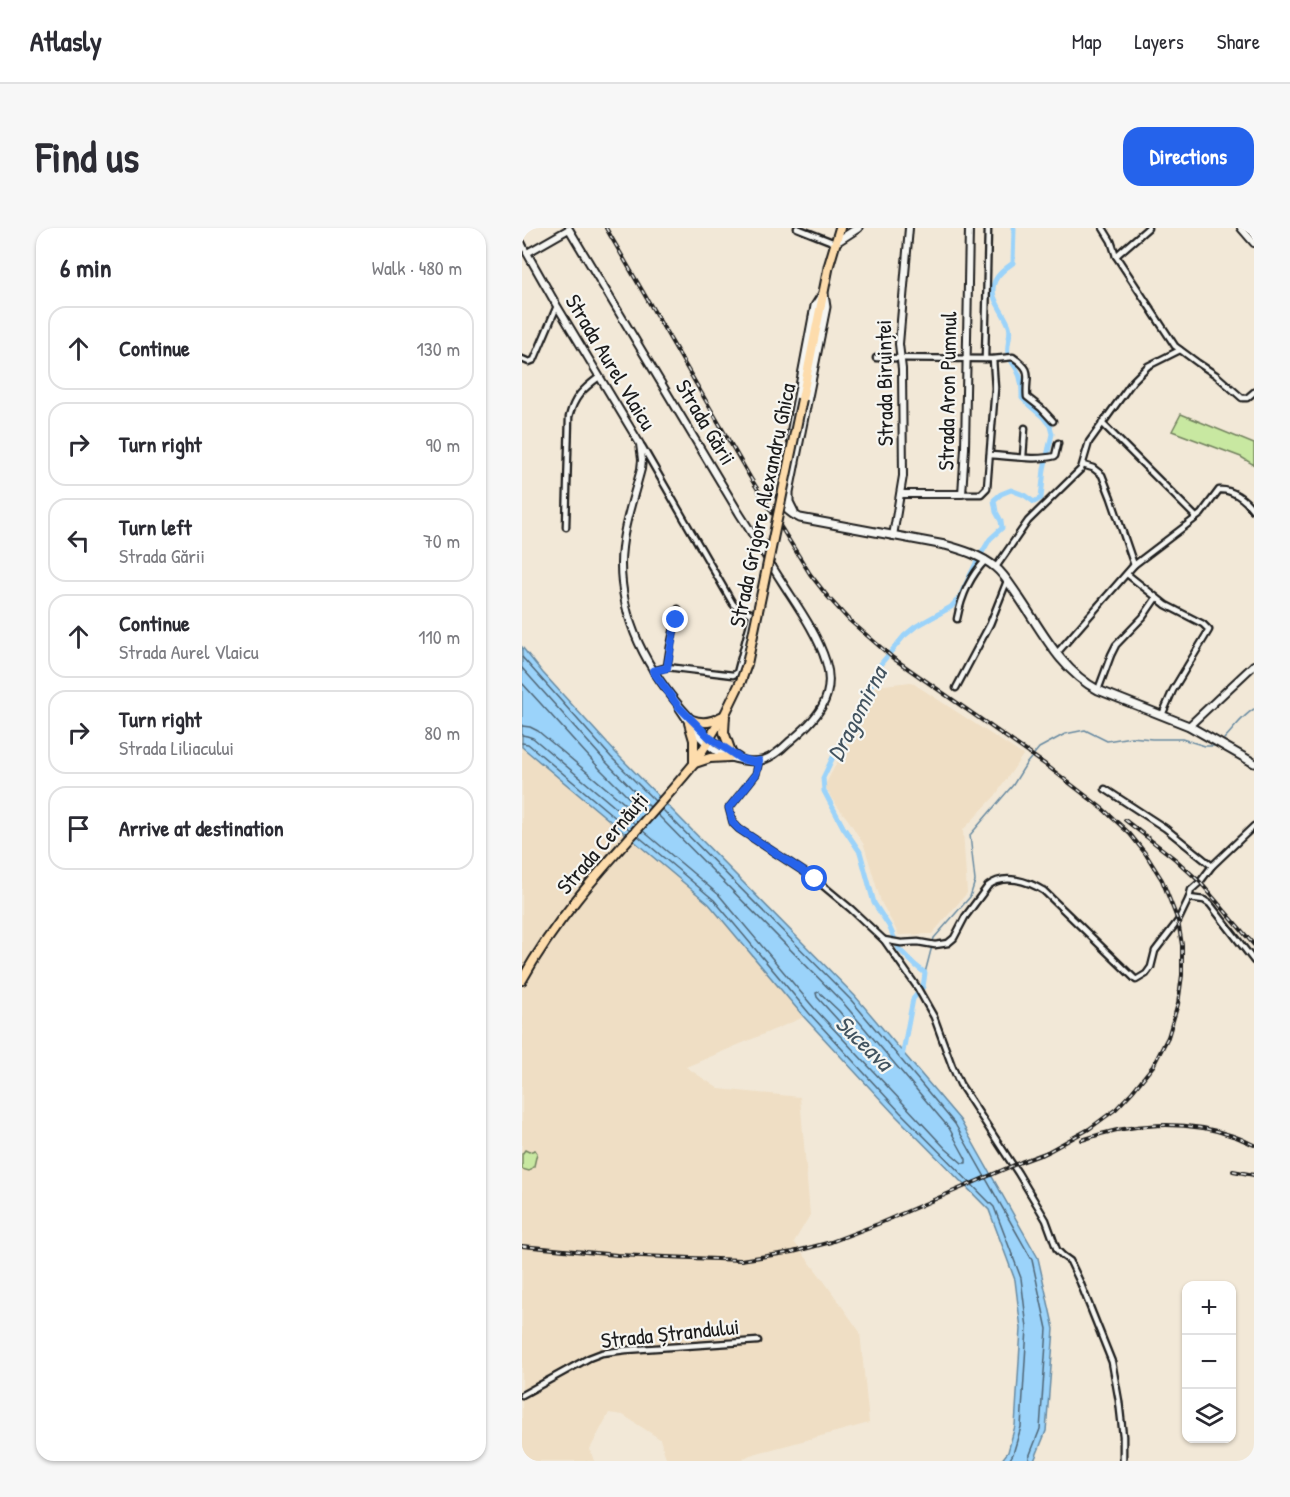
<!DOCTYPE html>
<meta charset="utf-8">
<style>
body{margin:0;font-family:"Patrick Hand",sans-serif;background:#f7f7f7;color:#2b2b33}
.controls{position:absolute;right:18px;bottom:18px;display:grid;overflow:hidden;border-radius:12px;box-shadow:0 2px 4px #0004}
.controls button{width:54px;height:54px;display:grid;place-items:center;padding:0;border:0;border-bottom:2px solid #e1e1e2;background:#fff;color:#2b2b33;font:30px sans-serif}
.stop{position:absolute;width:18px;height:18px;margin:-14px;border:4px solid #2563eb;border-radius:50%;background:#fff}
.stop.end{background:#2563eb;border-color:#fff;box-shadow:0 2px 6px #0008}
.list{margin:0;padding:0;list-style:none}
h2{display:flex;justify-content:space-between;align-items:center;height:78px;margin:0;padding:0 24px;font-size:26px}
h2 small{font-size:20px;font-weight:400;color:#7c7c81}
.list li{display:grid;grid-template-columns:39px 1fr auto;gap:18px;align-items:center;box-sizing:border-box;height:84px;margin:0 12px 12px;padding:0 12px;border:2px solid #e1e1e2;border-radius:18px}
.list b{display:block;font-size:22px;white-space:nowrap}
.list p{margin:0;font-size:20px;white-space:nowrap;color:#7c7c81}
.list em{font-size:20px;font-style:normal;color:#7c7c81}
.icon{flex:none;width:33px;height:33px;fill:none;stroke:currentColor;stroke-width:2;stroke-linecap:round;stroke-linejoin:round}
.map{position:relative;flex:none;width:732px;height:1233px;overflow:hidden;border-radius:18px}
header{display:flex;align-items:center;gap:36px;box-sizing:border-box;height:84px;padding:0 30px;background:#fff;border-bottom:2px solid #e1e1e2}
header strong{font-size:28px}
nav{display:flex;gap:33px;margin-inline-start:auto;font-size:21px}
.intro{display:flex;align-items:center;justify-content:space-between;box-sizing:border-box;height:144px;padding:0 36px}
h1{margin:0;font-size:42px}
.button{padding:15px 27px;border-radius:18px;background:#2563eb;color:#fff;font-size:21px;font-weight:700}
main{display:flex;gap:36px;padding:0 36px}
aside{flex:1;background:#fff;border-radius:18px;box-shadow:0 2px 4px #0004}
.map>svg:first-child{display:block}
</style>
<header>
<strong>Atlasly</strong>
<nav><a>Map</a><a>Layers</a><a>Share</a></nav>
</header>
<div class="intro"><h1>Find us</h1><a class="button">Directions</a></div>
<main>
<aside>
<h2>6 min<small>Walk · 480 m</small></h2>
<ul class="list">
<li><svg class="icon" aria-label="ahead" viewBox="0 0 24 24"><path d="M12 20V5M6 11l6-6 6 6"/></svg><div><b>Continue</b></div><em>130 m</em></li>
<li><svg class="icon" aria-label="right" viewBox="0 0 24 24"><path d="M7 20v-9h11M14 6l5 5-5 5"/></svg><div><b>Turn right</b></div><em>90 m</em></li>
<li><svg class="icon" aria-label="left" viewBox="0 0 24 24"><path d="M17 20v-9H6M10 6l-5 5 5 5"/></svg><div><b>Turn left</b><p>Strada Gării</p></div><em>70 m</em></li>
<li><svg class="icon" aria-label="ahead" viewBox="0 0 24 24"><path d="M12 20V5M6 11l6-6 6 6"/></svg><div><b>Continue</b><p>Strada Aurel Vlaicu</p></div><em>110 m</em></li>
<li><svg class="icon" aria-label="right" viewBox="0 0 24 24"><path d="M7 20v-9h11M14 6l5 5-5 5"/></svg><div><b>Turn right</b><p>Strada Liliacului</p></div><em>80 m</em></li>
<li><svg class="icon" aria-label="arrive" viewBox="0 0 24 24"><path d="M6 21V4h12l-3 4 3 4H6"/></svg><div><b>Arrive at destination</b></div></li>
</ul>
</aside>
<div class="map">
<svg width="732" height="1233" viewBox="0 0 732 1233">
<rect width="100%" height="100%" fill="#f2e8d7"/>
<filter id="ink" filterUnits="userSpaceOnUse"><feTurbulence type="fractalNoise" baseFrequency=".0167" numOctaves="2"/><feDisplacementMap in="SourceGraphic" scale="12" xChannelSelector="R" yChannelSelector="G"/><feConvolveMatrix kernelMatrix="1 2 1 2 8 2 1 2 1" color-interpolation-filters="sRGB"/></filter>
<g filter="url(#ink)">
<!-- built -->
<g fill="#efdec4">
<path d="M389 454 501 527 473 568 441 602 445 665 410 706 377 707 359 674 342 617 327 593 309 570 303 557 344 480 353 458Z"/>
<path d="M0 519 187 676 282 789 164 839 197 861 278 869 288 987 272 1014 299 1049 338 1104 347 1195 228 1227 217 1233H145L138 1211 101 1187 87 1185 68 1221 72 1233H0Z"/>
</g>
<!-- green -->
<g fill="#c8e8a1" stroke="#72825e" stroke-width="1.5">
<path d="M659 186 732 216V237L719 229 650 203Z"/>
<path d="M3 922 7 924 13 922 15 925 12 938 7 943 0 941V926Z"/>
</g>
<!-- water -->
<path fill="#9bd3fa" stroke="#688aa1" stroke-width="1.5" d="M0 419 21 445 94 525 333 768 438 892 516 1030 532 1101 524 1203 512 1233H479L486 1224 493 1198 499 1101 493 1052 467 982 374 888 282 789 187 676 0 519Z"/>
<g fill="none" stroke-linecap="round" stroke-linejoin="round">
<!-- shore -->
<g stroke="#4f6575" stroke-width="1.5">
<path d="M0 429 89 529 133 573"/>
<path d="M0 440 84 534 128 579"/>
<path d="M0 455 78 541 114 577V581H109L16 503 8 499 0 498"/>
<path d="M0 507 5 508 11 510 113 596"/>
<path d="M0 515 6 516 108 602"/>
<path d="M140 581 329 772 433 896 510 1032 525 1101 518 1201 507 1229V1233"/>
<path d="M121 603 197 667 292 780 424 921 440 935H444V931L427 900 323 777 135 586"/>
<path d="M116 608 192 672 287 785 378 884 472 979 499 1050 505 1100 499 1199 491 1226 487 1233"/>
<path d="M297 764 317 783 329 798V802H325L295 769 294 765Z"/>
</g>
<!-- stream -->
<g stroke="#688aa1" stroke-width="1.5">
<path d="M702 511C712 501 720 488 732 481"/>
<path d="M411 714 412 710 448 669 453 653 448 607 491 557 504 536 517 520 543 506 563 502 585 513 609 509 630 511H660L683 518H692"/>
<path d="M403 745 410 718"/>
</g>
<!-- canal -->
<path stroke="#9bd3fa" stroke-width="5" d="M380 829 391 771 401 759 403 745 393 737 377 721 367 698 352 675 338 624 321 599 302 563 301 550 312 527 338 486 346 469 352 447 357 438 382 408 393 399 429 379 437 370 455 333 468 311 480 300 479 293 474 284 472 272 479 266 489 262 502 267 512 274 519 270 522 241 530 206 528 198 521 189 507 177 500 170C500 160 500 151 495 142 492 136 488 133 486 126 484 116 490 107 487 98 484 90 480 85 476 77 464 57 475 46 491 35L492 0"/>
<!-- minor casing -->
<g stroke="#1c1c1c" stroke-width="9">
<g id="minor">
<path d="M275 0 313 15"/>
<path d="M581 0 589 13 594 28 653 118 676 135 694 147 720 170H725L732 164"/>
<path d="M0 15 5 25"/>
<path d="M594 28 626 0"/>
<path d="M354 130 471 131 491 129C513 144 503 147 505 169L519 180 531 193"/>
<path d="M0 131 7 134 12 132 35 78"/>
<path d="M463 131 466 0"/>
<path d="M580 195 674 289"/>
<path d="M120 218 211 376 217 381 229 385 230 388 215 445 211 447 145 439 131 443"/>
<path d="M468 227C489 228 513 233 533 228L536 215"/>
<path d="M501 229 503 200"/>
<path d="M561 237 571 240 580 247 589 270 612 337"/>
<path d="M440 266H459L465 260 473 160 471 131"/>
<path d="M44 299 47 189C52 169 61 161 77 149"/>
<path d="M474 339 506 293 559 241 567 214 611 153 626 138 658 122"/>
<path d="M605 346 644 377 681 396 687 402 651 462 640 487"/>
<path d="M435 391C439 370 448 348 464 332"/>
<path d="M535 425 612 337 679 286 697 262C710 261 723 271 731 282"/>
<path d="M145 439 148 419 156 381"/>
<path d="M434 460 468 396 485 353"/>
<path d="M576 462 589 427 594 417 621 389 634 370"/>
<path d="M237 533 234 546 207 580 211 595 217 601 293 651 329 681 362 712 395 759 412 789 430 838 438 856 496 945 524 992 535 1022 541 1028 548 1033 558 1054 590 1134 597 1173 601 1208V1233"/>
<path d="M583 561 643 600 690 638"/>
<path d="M667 670 682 672 688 676 732 733"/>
<path d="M362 712 379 715 396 714 413 717 426 715 432 710 443 689 466 658C482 645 506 653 522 663L614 752 624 746 629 739 633 723 656 693 667 670 669 662 678 654 690 638 732 598"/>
<path d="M0 1167 67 1130 80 1125 104 1122 236 1113"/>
</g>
</g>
<!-- tertiary casing -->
<g stroke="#1c1c1c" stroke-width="10">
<g id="tertiary">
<path d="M719 0 732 15"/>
<path d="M379 266H440L443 220 447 0"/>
<path d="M371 308 381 248 380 141 377 116 387 0"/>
<path d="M156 478C169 498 182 520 206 529 216 532 231 535 241 532 251 529 260 521 267 514 293 493 315 470 304 434 295 405 276 379 260 354 245 331 232 308 217 285 160 191 104 95 47 1L5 25 35 78 118 216 120 232 119 241C111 272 99 304 99 336 99 396 129 448 169 491 176 498 182 505 189 511 198 519 209 524 219 531"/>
<path d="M667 498 732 437"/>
</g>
</g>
<!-- secondary casing -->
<g stroke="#1c1c1c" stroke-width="11">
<g id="secondary">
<path d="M313 15 336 0"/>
<path d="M268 211 293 78 300 67"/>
<path d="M258 269C261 279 269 286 278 290L423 317C441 322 458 327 473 339 482 346 489 358 496 368 519 401 538 442 576 462L667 498 732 535"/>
<path d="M272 284 267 274V264L304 79 302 66"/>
</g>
</g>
<!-- primary casing -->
<g stroke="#1c1c1c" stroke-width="12">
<g id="primary">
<path d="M280 171 307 37 318 0"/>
<path d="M203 487 202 504 209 524"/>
<path d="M170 492C180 496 189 495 199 489"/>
<path d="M167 495 172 512V534"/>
<path d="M173 535 188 530 207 529"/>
<path d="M0 752C46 669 112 609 171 537 183 521 191 502 203 486"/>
</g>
</g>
<!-- minor -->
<use href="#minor" stroke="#f6f6f2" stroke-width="4.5"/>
<!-- tertiary -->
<use href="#tertiary" stroke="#f6f6f2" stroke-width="6"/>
<!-- secondary -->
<use href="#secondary" stroke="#f6f6f2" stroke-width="7"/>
<!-- primary -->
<use href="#primary" stroke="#fddcac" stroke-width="8"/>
<!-- rail casing -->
<g stroke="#1c1c1c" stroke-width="4">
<g id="rail">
<path d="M84 0 228 249 288 346 306 369 326 391 371 430 524 537 581 581 608 606 623 625 640 652 656 693 660 717V747L656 776 646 809 631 838 610 864 594 881 567 901 520 927"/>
<path d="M603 592 653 631 678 654 732 717"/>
<path d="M560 912C607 895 663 891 711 908 718 910 725 914 732 917"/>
<path d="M711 943 732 947"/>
<path d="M0 1018 95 1027 219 1032 271 1024 309 1014 356 996 499 934 526 924"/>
</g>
</g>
<!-- rail -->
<use href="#rail" stroke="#f6f6f2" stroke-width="1.5" stroke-dasharray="4.5" stroke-linecap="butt"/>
<!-- primary-bridge casing -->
<g stroke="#1c1c1c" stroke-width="12" stroke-linecap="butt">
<path id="primary-bridge" d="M203 486 219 453 225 436 280 171"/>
</g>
<!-- primary-bridge -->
<use href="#primary-bridge" stroke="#fddcac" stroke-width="8"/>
</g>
</g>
<g fill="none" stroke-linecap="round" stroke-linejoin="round" filter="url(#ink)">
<!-- route -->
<path stroke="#2563eb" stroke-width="8" d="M154 392 145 440 131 443 156 478 188 510 219 531 232 534 237 533 234 546 207 580 211 595 217 601 293 651"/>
</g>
<g text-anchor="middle" stroke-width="4.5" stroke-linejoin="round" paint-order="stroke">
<!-- street labels -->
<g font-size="22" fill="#1c1c1c" stroke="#f6f6f2">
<text transform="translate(89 134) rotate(59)" y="8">Strada Aurel Vlaicu</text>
<text transform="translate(362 155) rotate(-91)" y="8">Strada Biruinței</text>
<text transform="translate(425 163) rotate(-89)" y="8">Strada Aron Pumnul</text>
<text transform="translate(184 194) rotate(59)" y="8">Strada Gării</text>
<text transform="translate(240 277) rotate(-78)" y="8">Strada Grigore Alexandru Ghica</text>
<text transform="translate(80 615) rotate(-49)" y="8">Strada Cernăuți</text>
<text transform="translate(148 1105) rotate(-6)" y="8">Strada Ștrandului</text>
</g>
<!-- water labels -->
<g font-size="24" font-style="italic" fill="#42535f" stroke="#f6f6f2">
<text transform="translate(335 486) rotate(-63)" y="8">Dragomirna</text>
<text transform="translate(342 815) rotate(44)" y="8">Suceava</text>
</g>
</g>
</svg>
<div class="controls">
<button>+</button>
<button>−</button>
<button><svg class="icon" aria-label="layers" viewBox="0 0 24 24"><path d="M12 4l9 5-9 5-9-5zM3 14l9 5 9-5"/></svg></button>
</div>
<div class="stop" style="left:293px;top:651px"></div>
<div class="stop end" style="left:154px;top:392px"></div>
</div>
</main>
